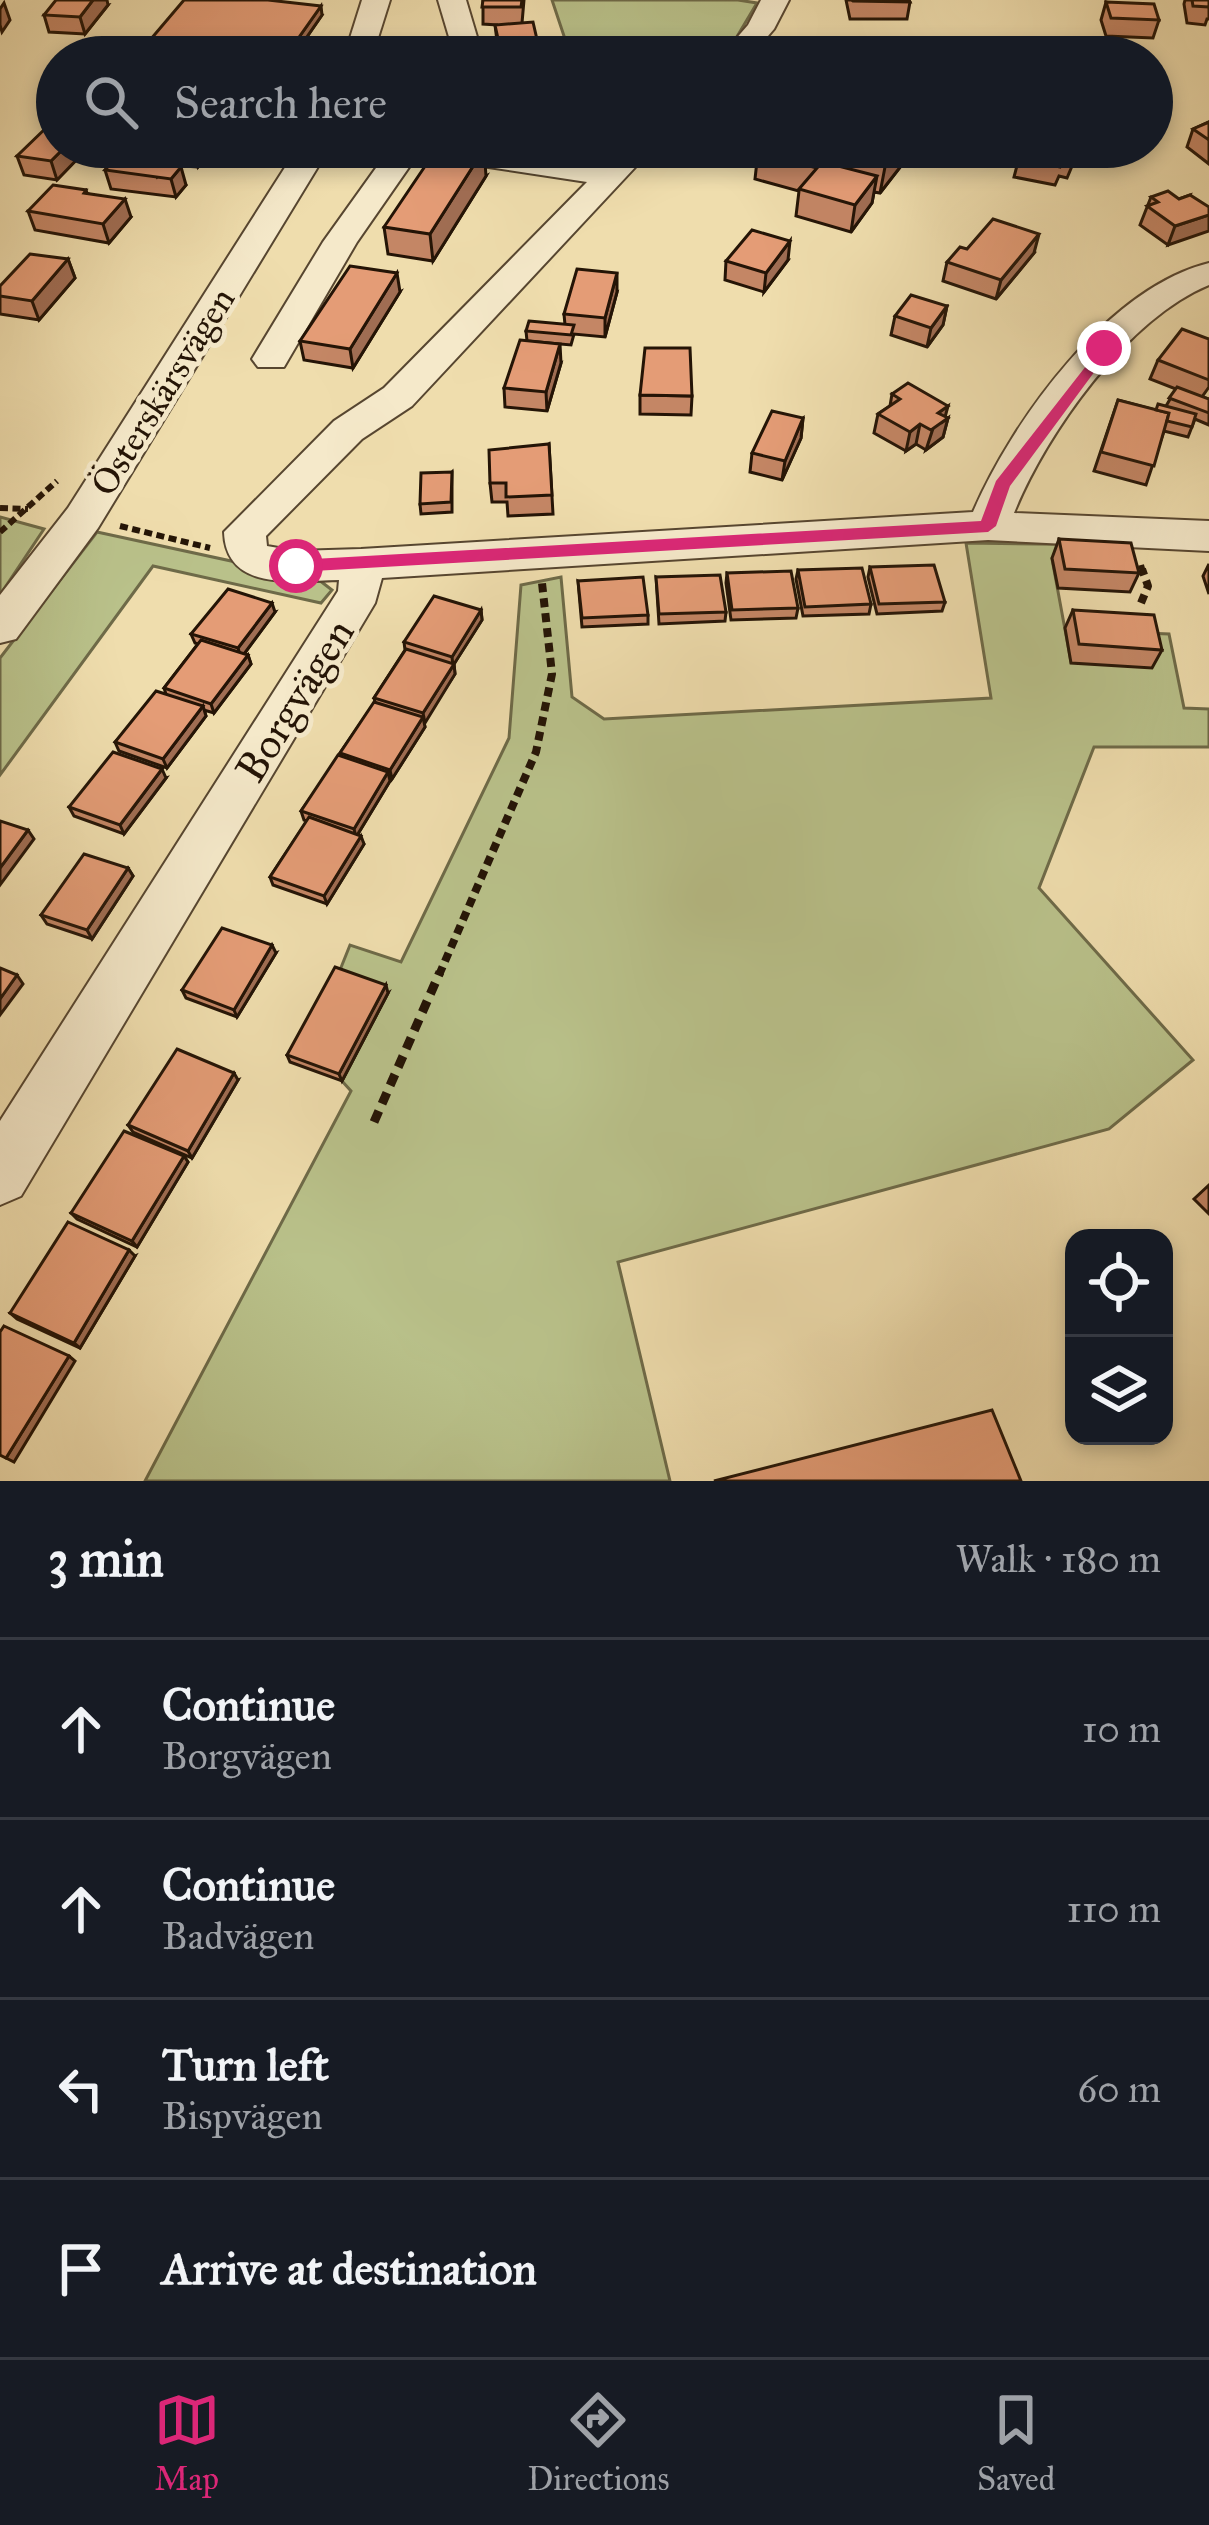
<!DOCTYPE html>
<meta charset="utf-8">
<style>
body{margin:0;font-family:"IM FELL Great Primer",serif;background:#242831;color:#f1f3f6}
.controls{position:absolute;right:36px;bottom:36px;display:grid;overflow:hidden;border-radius:24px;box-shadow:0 6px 18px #0003}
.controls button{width:108px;height:108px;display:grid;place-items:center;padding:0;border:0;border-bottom:3px solid #363941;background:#171b24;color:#f1f3f6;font:60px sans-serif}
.stop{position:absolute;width:36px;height:36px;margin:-27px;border:9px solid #db2777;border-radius:50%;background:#fff}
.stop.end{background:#db2777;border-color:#fff;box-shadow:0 3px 12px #0008}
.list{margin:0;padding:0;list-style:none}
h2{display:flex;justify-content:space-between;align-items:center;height:156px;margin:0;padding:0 48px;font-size:51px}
h2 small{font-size:39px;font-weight:400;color:#9ea1a6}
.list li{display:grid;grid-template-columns:78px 1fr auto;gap:36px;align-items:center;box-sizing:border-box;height:180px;padding:0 48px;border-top:3px solid #363941}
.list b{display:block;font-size:45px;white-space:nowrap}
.list p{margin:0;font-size:39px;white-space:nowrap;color:#9ea1a6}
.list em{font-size:39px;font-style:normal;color:#9ea1a6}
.icon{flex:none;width:66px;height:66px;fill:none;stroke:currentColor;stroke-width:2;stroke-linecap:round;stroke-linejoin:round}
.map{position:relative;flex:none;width:1209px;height:1481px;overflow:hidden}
.search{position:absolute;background:#171b24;box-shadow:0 6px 18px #0003;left:36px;right:36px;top:36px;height:132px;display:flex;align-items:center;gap:30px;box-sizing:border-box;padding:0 42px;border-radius:66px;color:#9ea1a6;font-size:45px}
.sheet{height:876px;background:#171b24}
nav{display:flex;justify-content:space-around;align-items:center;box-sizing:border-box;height:168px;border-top:3px solid #363941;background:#171b24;font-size:33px;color:#9ea1a6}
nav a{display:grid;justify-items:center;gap:6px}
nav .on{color:#db2777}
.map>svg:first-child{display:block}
</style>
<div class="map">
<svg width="1209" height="1481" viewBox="0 0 1209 1481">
<rect width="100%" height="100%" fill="#efddad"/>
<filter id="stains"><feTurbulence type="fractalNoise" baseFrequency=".00167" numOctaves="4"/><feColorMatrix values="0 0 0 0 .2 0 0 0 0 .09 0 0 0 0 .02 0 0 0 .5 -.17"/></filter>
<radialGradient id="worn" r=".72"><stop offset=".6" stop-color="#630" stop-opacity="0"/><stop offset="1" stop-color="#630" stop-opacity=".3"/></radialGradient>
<!-- green -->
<g fill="#b9c18a" stroke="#6e6a48" stroke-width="3">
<path d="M552 0H738L757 3 735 40 716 57H571Z"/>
<path d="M0 517 44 529 0 595Z"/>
<path d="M97 532 319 580 332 590 321 603 153 566 0 775V658Z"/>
<path d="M966 543 1117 545 1052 559 1071 662 1145 633 1169 634 1184 708 1209 709V747H1094L1039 888 1193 1060 1109 1129 618 1262 670 1481H145L351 1091 342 1081 388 993 338 975 350 945 401 962 509 738 521 585 561 577 572 697 604 719 991 698Z"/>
</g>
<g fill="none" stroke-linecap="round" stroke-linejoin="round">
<!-- minor casing -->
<g stroke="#574630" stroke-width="4">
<g id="minor">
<path d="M362 0H390L372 57H344Z"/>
<path d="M438 0H466L483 57H455Z"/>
<path d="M761 0H789L774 29 750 57H720L748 25Z"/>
<path d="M298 147H330L98 528 16 639 0 643V595L68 508Z"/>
<path d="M391 147H423L357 242 284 367H258L252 359 323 242Z"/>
<path d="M469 147H501L603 165 620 147H654L412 406 362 439 266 536 267 546 296 551 361 549 973 512C1012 421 1108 288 1209 263V285C1127 319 1047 432 1014 513L1209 521V551L988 540 382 578 375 603 21 1196 0 1205V1121L338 591 339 580C294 581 226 592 224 532L334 421 384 388 587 182 475 165Z"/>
</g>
</g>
<!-- path-far2 -->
<g stroke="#241406" stroke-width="6" stroke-dasharray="8 4.5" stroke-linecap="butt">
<path d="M0 508 28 509"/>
<path d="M120 526 210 548"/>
<path d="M0 532 57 481"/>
<path d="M1141 565 1143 572"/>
</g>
<!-- path-far1 -->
<g stroke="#241406" stroke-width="8" stroke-dasharray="9 6" stroke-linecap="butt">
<path d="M1141 603 1148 586 1142 569"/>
<path d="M439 975 536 752 552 674 542 583"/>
</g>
<!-- path -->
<path stroke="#241406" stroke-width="9" stroke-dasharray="12 8" stroke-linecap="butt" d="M374 1122 440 972"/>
<!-- minor -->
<use href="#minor" fill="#f5e9ca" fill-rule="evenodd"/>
</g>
<!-- wall -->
<g fill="#c48665" stroke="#241406" stroke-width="3">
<path d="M483 0H524L522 23 541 57H499L495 25H498L483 24Z"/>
<path d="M846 0H909L910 2 907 19H850Z"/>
<path d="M1185 0H1209V19H1207L1205 25 1187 23 1184 4Z"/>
<path d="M274 2 322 15 293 57H140L139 53Z"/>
<path d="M1106 2 1159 20 1153 38 1106 36 1101 20Z"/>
<path d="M108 5 85 34 49 32 44 15Z"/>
<path d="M1209 122V164L1187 147 1193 129Z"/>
<path d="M57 147H87V149L57 180 24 175 17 156Z"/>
<path d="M126 147H203L206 157 198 167 167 165 186 185 176 197 111 189 105 170Z"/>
<path d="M353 147H375L373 151 354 150Z"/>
<path d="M762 147H918L910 158 903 156 901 166 880 193 874 192 872 203 851 232 796 216 799 191 755 179 758 152Z"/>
<path d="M1019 158 1075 159 1067 178 1059 176 1055 185 1014 177Z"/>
<path d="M486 176 433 261 388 254 384 227Z"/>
<path d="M86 190 87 193 131 217 109 243 35 230 28 211Z"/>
<path d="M1190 195 1168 245 1140 225 1151 197 1179 199Z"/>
<path d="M967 249 1034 253 996 299 943 281 947 262Z"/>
<path d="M68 259 75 278 39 320 0 314V286Z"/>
<path d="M788 260 764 292 725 280 726 261Z"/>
<path d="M400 292 353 368 304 360 300 341Z"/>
<path d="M617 292 605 337 574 334 571 345 527 341 526 331 565 325 564 314Z"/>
<path d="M947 306 943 325 927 347 891 335 895 316Z"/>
<path d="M1209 339V387L1202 397 1209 399V425L1195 419 1188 437 1164 431 1146 485 1094 471 1118 400 1155 410 1166 406 1176 389 1150 379 1158 360Z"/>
<path d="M561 363 547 411 505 407 504 388Z"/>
<path d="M892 394 948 418 943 437 926 450 916 444 906 451 874 433 878 414 890 406Z"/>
<path d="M640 395 692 396 691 415 640 414Z"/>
<path d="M803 418 801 438 782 480 750 472 752 453Z"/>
<path d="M549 444 553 514 508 516 507 502H492L490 483Z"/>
<path d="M452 472V512L421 514 420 504Z"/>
<path d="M1059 539 1139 573 1130 592 1058 588 1052 558Z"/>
<path d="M1209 564V594L1203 576Z"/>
<path d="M870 567 945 602 942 611 877 614 868 577Z"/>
<path d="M798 570 871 604 869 614 803 616 796 579Z"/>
<path d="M727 573 798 608 796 618 731 620 726 583Z"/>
<path d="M656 577 726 612 725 621 659 624Z"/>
<path d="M578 581 648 615V624L582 627Z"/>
<path d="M481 610 482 620 454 664 455 674 424 722 425 727 392 779H390V781L358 834 364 844 327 904 273 885 270 877 307 821 304 820 301 811 340 756V753L375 702 374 698 405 650 404 642Z"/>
<path d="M1073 610 1162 650 1152 668 1071 663 1065 628Z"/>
<path d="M275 612 244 654 248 655 251 664 214 713 204 710 206 716 167 768 119 751 115 742 166 694 164 688 198 644 195 643 191 634Z"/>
<path d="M166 778 124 834 74 816 69 807Z"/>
<path d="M128 868 133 876 92 939 47 924 41 915Z"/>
<path d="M276 953 237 1017 186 998 182 990Z"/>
<path d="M388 993 342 1081 290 1062 287 1055Z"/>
<path d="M238 1080 192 1158 133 1132 128 1125Z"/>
<path d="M184 1156 188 1162 137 1247 77 1219 71 1213Z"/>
<path d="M1209 1185V1214L1194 1199Z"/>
<path d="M135 1256 80 1348 17 1319 10 1313Z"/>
</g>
<!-- shaded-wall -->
<g fill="#a06d53" stroke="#241406" stroke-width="3">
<path d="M93 0H107L108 5 85 34 80 17Z"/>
<path d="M4 3 10 20 2 32 0 25V9Z"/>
<path d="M321 6 322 15 293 57H285Z"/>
<path d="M415 42 416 57H407Z"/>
<path d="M65 147H87V149L57 180 51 161Z"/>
<path d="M161 147H163L168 164 157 177 148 162Z"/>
<path d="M195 147H203L206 157 198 167 193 149Z"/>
<path d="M900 147H904L901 166 880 193 885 167Z"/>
<path d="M484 149 486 176 433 261 430 234Z"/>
<path d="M181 167 186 185 176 197 171 179Z"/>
<path d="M877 176 872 203 851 232 855 205Z"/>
<path d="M125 199 131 217 109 243 103 224Z"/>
<path d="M1209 215V231L1168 245 1175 226Z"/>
<path d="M1039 234 1034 253 996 299 1001 280Z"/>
<path d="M790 241 788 260 764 292 766 273Z"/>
<path d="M68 259 75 278 39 320 32 301Z"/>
<path d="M397 273 400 292 353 368 350 349Z"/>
<path d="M617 273V292L605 337V318Z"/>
<path d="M947 306 943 325 927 347 931 328Z"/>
<path d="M560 344 561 363 547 411 546 392Z"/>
<path d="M948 406 944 421 948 418 943 437 926 450 938 413Z"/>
<path d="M803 418 801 438 782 480 785 461Z"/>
<path d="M920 424 916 444 906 451 910 432Z"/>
<path d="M272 603 275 612 241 658 238 648Z"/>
<path d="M481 610 482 620 454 664 455 674 425 723 423 713 453 666 452 657Z"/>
<path d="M248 655 251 664 214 713 211 704Z"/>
<path d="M203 706 206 716 167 768 163 759Z"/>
<path d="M423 717 425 727 392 779 390 770Z"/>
<path d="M162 769 166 778 124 834 120 825Z"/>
<path d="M388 772 390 781 356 837 354 829Z"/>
<path d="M28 830 34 839 0 885V868Z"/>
<path d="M361 836 364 844 327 904 324 896Z"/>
<path d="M128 868 133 876 92 939 87 930Z"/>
<path d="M272 945 276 953 237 1017 234 1010Z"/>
<path d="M17 975 23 984 0 1015V999Z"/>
<path d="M386 985 388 993 342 1081 339 1074Z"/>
<path d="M234 1073 238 1080 192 1158 188 1151Z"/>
<path d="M184 1156 188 1162 137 1247 132 1241Z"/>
<path d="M129 1250 135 1256 80 1348 74 1343Z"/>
<path d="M69 1356 75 1361 14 1462 6 1458Z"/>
</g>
<!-- building -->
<g fill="#e49c76" stroke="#241406" stroke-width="3">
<path d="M56 0H93L80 17 44 15Z"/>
<path d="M184 0H268L321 6 285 57H186L139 53Z"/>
<path d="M483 0H522L521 7H482Z"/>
<path d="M852 0H909L910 2 853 1Z"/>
<path d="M1192 0H1209V7L1193 6Z"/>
<path d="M1106 2 1154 4 1159 20 1111 18Z"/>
<path d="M533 22 541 57H502L495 25Z"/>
<path d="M397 41 415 42 407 57H389Z"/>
<path d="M1209 122V140L1193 129Z"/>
<path d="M48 126 57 127V147H65L51 161 17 156Z"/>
<path d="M126 147H161L148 162 181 167 171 179 105 170Z"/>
<path d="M438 147 484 149 430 234 384 227Z"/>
<path d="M762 147H900L885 167 842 156 834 165 877 176 855 205 799 189 817 168 758 152Z"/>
<path d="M1024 147H1078L1072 159 1064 158 1060 167 1019 158Z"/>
<path d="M53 185 86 190 84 193 125 199 103 224 28 211Z"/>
<path d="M1168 191 1179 199 1190 195 1209 207V215L1175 226 1147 206 1158 202 1151 197Z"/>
<path d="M993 219 1039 234 1001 280 947 262 960 247 967 249Z"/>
<path d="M752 230 790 241 766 273 726 261Z"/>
<path d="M30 254 68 259 32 301 0 296V286Z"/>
<path d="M350 266 397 273 350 349 300 341Z"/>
<path d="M577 269 617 273 605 318 564 314Z"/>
<path d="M911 295 947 306 931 328 895 316Z"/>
<path d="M529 321 574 325 571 335 526 331Z"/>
<path d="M1182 329 1209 339V380L1158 360Z"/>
<path d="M520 340 560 344 546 392 504 388Z"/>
<path d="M645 348H690L692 396 640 395Z"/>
<path d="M908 383 948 406 938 413 948 418 931 430 920 424 910 432 878 414 900 399 892 394Z"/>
<path d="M1177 387 1209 399V413L1169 398Z"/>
<path d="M1118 400 1169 413 1154 466 1101 452Z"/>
<path d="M1158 404 1196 414 1192 427 1167 421 1169 413 1156 410Z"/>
<path d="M772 411 803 418 785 461 752 453Z"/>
<path d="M549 444 552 495 506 497V483H490L489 450Z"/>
<path d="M452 472 451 502 420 504 421 473Z"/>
<path d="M1059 539 1131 543 1139 573 1065 569Z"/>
<path d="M934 565 945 602 879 604 870 567Z"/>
<path d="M862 568 871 604 805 607 798 570Z"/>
<path d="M791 571 798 608 732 610 727 573Z"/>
<path d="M720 575 726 612 659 614 656 577Z"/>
<path d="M643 577 648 615 582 618 578 581Z"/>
<path d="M228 589 272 603 238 648 191 634Z"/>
<path d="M434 596 481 610 452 657 404 642Z"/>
<path d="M1073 610 1154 615 1162 650 1079 644Z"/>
<path d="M201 640 248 655 211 704 164 688Z"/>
<path d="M406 649 454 664 423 713 374 698Z"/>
<path d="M156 691 203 706 163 759 115 742Z"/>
<path d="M374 702 423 717 390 770 340 753Z"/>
<path d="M113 752 162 769 120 825 69 807Z"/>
<path d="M338 755 388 772 354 829 301 811Z"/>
<path d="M309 817 361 836 324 896 270 877Z"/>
<path d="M0 821 28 830 0 868Z"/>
<path d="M84 854 128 868 87 930 41 915Z"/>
<path d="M222 928 272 945 234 1010 182 990Z"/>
<path d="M335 967 386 985 339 1074 287 1055Z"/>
<path d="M0 968 17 975 0 999Z"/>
<path d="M177 1049 234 1073 188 1151 128 1125Z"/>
<path d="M124 1131 184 1156 132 1241 71 1213Z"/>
<path d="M68 1222 129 1250 74 1343 10 1313Z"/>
<path d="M4 1326 69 1356 6 1458 0 1455V1332Z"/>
<path d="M992 1410 1021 1481H714Z"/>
</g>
<!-- route -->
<path fill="#db2777" d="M1104 343 1112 348 1010 486 996 526 988 532 296 572 287 566 296 560 981 521 996 481Z"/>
<g text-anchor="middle" stroke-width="10" stroke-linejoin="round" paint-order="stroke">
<!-- far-street labels -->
<g font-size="36" fill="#241406" stroke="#f5e9ca">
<text transform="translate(162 391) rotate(-58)" y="13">Österskärsvägen</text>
</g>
<!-- street labels -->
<g font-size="42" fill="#241406" stroke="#f5e9ca">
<text transform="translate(294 700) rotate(-58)" y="15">Borgvägen</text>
</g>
</g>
<rect width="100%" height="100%" filter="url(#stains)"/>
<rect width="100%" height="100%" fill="url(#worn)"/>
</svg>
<div class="controls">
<button><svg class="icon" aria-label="locate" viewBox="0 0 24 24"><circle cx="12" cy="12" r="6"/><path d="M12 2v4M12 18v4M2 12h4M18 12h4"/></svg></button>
<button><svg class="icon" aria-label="layers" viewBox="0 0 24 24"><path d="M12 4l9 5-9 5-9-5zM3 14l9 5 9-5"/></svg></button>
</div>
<div class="stop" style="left:296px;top:566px"></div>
<div class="stop end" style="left:1104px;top:348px"></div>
<div class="search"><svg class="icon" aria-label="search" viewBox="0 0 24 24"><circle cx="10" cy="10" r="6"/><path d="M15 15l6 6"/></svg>Search here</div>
</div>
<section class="sheet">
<h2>3 min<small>Walk · 180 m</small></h2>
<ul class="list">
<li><svg class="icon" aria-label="ahead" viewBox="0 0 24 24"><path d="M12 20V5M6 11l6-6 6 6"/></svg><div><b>Continue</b><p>Borgvägen</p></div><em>10 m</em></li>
<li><svg class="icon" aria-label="ahead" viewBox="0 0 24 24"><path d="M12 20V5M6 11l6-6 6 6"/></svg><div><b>Continue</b><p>Badvägen</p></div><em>110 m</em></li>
<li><svg class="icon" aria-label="left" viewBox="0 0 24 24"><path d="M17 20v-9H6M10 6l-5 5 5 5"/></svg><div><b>Turn left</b><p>Bispvägen</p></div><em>60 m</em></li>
<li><svg class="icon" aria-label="arrive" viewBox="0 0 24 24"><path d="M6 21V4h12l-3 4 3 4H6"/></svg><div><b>Arrive at destination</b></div></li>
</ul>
</section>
<nav>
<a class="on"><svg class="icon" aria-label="map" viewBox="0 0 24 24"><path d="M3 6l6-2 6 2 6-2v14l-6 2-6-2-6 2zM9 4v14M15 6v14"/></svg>Map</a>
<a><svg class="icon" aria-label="directions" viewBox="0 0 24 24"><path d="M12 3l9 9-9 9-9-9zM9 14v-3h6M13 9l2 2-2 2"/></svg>Directions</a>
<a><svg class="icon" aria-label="saved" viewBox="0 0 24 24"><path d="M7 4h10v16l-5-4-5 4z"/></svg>Saved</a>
</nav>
